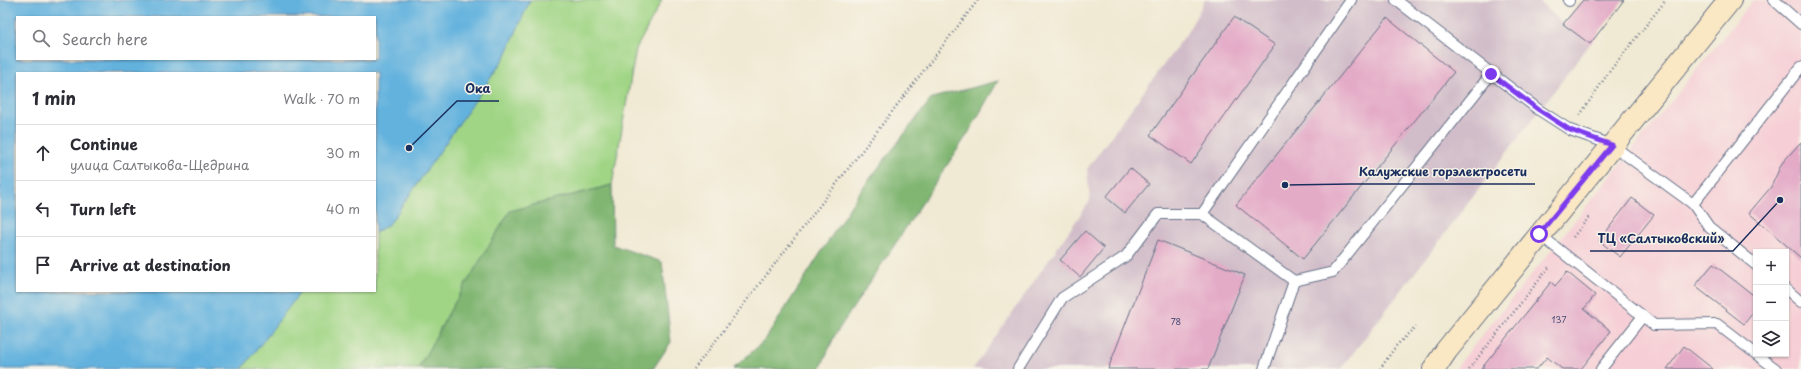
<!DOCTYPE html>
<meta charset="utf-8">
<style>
body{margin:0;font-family:"Playpen Sans",sans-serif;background:#f2f2f3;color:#2b2b33}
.controls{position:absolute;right:12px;bottom:12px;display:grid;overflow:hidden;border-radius:0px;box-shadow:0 1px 3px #0004}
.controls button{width:36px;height:36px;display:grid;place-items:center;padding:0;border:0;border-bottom:1px solid #e1e1e2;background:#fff;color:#2b2b33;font:20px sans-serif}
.stop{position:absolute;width:12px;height:12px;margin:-9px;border:3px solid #7c3aed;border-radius:50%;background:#fff}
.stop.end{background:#7c3aed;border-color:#fff;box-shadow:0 1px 4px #0008}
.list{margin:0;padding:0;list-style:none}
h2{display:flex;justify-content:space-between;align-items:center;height:52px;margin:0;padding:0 16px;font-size:17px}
h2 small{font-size:13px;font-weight:400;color:#7c7c81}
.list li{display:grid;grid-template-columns:26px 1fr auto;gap:12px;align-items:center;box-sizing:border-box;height:56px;padding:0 16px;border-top:1px solid #e1e1e2}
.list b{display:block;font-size:15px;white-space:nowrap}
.list p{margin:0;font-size:13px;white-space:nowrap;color:#7c7c81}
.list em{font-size:13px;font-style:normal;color:#7c7c81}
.icon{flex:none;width:22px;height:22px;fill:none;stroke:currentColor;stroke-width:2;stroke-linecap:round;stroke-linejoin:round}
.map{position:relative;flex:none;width:1801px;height:369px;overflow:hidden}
.search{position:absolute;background:#fff;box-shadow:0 1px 3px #0004;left:16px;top:16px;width:360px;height:44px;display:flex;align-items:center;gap:10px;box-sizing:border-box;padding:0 14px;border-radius:0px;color:#7c7c81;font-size:15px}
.panel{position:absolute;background:#fff;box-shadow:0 1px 3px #0004;left:16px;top:72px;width:360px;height:220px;border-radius:0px}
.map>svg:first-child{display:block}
</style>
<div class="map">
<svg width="1801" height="369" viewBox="0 0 1801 369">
<rect width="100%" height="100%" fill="#f7f3e8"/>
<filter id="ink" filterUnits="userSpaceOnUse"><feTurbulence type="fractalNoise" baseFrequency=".025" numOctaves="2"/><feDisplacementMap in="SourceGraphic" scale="8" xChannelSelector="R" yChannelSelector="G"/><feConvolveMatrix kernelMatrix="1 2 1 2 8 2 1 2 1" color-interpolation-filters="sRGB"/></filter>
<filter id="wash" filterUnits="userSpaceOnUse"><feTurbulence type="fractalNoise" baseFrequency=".012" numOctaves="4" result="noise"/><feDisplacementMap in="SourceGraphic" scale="16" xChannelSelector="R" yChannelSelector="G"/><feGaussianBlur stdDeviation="0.9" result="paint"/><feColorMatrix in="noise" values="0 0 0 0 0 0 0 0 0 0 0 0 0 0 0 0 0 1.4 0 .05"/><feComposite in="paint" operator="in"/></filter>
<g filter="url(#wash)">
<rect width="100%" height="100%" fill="#f0e9d3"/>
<!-- built -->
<path fill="#f6cfd6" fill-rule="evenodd" d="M1753 0H1801V369H1455ZM1756 252H1786V354H1756Z"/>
<!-- industrial -->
<path fill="#d1bdc9" d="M1205 0H1538L1563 24 1590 44 1341 369H973L1090 201 1087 169 1187 33Z"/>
<!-- green -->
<path fill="#a0d585" stroke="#5e8272" d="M530 0H662L636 49 612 185 510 211 451 309 418 369H242L301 291H375V233L390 223 505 57Z"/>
<!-- forest -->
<g fill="#80b672" stroke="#4e7268">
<path d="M998 81 969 132 835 335 820 369H733L765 340 859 193 932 98Z"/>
<path d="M612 185 613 245 662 262 671 342 653 369H418L451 309 510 211Z"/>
</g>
<!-- water -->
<path fill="#64b2de" stroke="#40709e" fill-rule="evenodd" d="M0 0H530L505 57 390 223 375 233V73H17V291H301L242 369H0ZM17 17H375V59H17Z"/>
<g id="blocks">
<!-- building -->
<g fill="#e4abc7">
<path d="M1583 0H1624L1590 44 1563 24Z"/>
<path d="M1234 17 1275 45 1191 164 1150 135Z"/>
<path d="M1387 18 1454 72 1303 259 1236 205Z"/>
<path d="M1801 142V258L1749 213 1771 187 1782 163Z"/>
<path d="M1130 168 1149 184 1125 213 1106 197Z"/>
<path d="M1632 198 1654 215 1620 257 1599 241Z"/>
<path d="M1085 231 1104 248 1080 277 1060 260Z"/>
<path d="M1158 240 1245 275 1208 369H1108Z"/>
<path d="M1713 264 1756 297V309L1744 324 1695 286Z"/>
<path d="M1567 272 1595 295 1584 309 1611 331 1581 369H1562L1547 357 1537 369H1481L1551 282 1555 286Z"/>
<path d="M1684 346 1713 369H1667Z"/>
</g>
</g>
</g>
<g filter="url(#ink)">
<use href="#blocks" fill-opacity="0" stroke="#667087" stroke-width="1"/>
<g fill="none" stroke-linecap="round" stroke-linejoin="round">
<!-- lane casing -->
<g stroke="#667087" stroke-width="12">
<g id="lane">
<path d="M1396 0 1539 110 1570 130 1612 145 1693 204 1801 67"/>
<path d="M1568 0 1569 1"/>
<path d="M1774 0 1801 24"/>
<path d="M1693 204 1709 227 1756 265"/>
<path d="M1539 234 1654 325 1717 324 1756 354"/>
<path d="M1294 281 1333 272 1491 74"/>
<path d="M1786 289 1801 302"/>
<path d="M1756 354 1776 369"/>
<path d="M1018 369 1062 298 1126 256 1158 214H1202"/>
<path d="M1264 369 1294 281 1202 214 1351 0"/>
<path d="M1601 369 1643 316"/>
</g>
</g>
<!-- secondary casing -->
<g stroke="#667087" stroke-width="24">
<path id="secondary" d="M1434 369 1446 351 1730 0"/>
</g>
<!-- path -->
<g stroke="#667087" stroke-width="2.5" stroke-dasharray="1 3" stroke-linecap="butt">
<path d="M1580 115 1609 72 1666 0"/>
<path d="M1573 237 1590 216"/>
<path d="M694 369 978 0"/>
<path d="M1380 369 1396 346 1416 326"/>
<path d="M1469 369 1550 266"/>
</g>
<!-- lane -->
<use href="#lane" stroke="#fff" stroke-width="10"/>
<!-- secondary -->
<use href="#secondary" stroke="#fae7c3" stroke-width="22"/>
</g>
</g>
<g fill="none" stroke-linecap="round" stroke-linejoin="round" filter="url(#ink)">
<!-- route -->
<path stroke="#7c3aed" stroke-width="5" d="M1491 74 1539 110 1570 130 1612 145 1539 234"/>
</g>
<g text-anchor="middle" stroke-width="3" stroke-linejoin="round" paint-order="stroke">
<!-- number labels -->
<g font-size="9" fill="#4d4e78">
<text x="1559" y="323">137</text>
<text x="1176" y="325">78</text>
</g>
</g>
<!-- callouts -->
<path fill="none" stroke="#1b2f5e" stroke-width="1.5" d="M409 148L457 101H499M1285 185L1351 184H1535M1780 200L1733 251H1590"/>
<g fill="#1b2f5e" stroke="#f7f3e8" stroke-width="1.5">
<circle cx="409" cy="148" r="4"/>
<circle cx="1285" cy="185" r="4"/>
<circle cx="1780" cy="200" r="4"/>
</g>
<g font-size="12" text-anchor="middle" font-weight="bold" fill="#1b2f5e" stroke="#f7f3e8" stroke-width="3" stroke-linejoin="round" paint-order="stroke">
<text x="478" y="93">Ока</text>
<text x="1443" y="176">Калужские горэлектросети</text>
<text x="1661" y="243">ТЦ «Салтыковский»</text>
</g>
</svg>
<div class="controls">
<button>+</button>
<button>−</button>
<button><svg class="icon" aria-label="layers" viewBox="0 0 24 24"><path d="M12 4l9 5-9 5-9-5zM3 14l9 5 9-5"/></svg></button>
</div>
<div class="stop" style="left:1539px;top:234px"></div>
<div class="stop end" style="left:1491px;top:74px"></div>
<div class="search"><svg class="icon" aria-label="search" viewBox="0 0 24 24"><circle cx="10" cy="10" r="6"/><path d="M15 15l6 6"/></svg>Search here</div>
<section class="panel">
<h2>1 min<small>Walk · 70 m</small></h2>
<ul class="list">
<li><svg class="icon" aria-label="ahead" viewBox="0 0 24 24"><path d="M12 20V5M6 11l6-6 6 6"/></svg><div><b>Continue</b><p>улица Салтыкова-Щедрина</p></div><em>30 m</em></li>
<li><svg class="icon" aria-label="left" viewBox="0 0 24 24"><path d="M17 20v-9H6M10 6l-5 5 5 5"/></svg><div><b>Turn left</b></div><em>40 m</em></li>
<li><svg class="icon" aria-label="arrive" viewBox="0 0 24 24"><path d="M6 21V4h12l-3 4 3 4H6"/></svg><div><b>Arrive at destination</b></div></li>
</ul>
</section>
</div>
